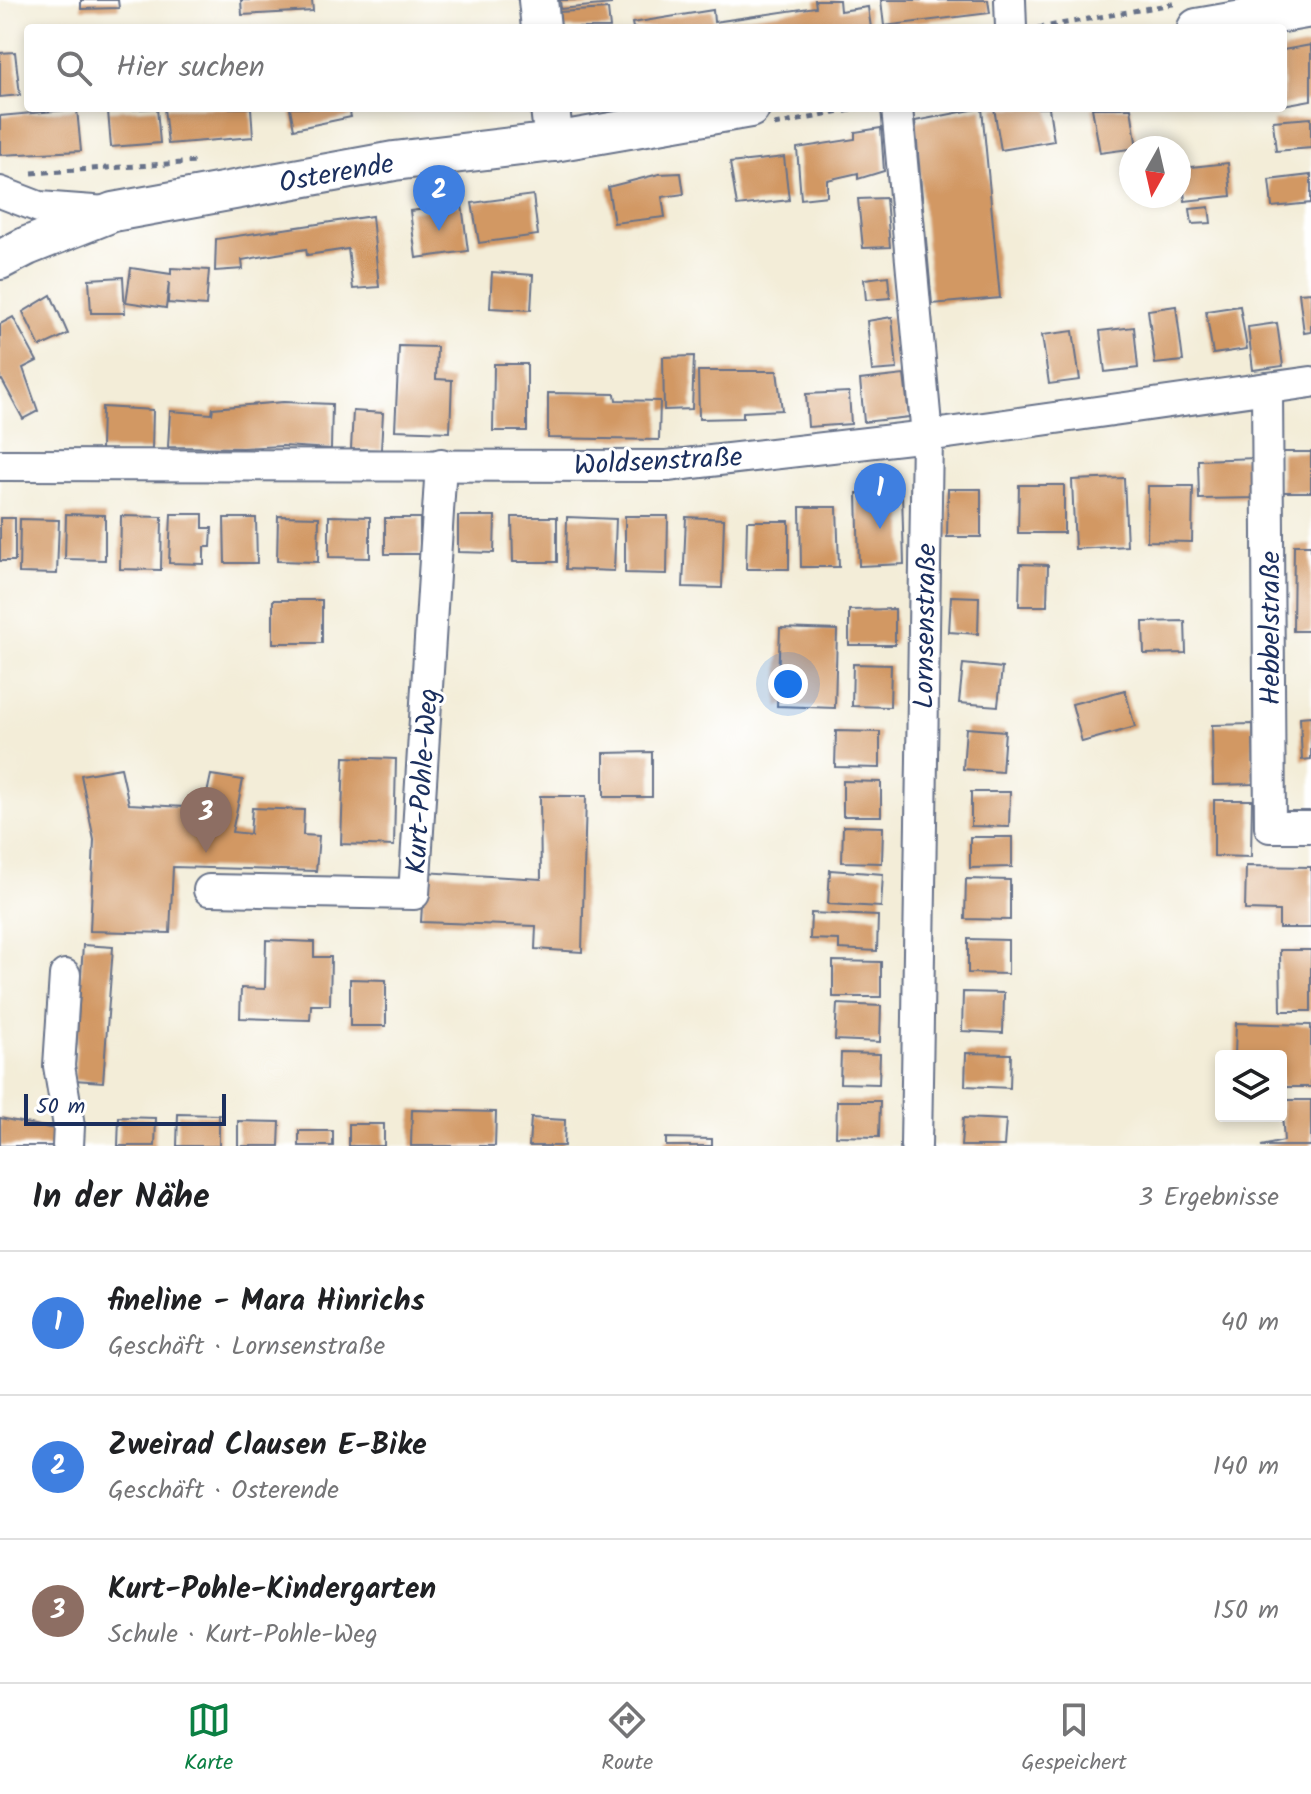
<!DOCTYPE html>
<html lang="de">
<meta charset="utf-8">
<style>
body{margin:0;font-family:Kalam,sans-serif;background:#f6f6f6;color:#202124}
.controls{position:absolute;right:24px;bottom:24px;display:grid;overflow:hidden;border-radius:8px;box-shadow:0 4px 12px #0003}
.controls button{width:72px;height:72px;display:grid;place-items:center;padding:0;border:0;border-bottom:2px solid #e0e0e0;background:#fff;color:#202124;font:40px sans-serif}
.compass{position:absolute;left:1119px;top:136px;width:72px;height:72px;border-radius:50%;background:#fff;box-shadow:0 4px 12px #0003;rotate:188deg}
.scale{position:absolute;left:24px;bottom:20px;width:202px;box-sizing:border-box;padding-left:8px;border:4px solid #1b2f5e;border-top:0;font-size:22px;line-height:28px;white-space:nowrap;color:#1b2f5e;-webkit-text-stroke:6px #fff;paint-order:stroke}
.you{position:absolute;left:788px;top:684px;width:28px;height:28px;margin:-20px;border:6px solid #fff;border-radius:50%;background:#1a73e8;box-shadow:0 0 0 12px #1a73e833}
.badge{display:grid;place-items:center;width:52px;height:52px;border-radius:50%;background:#0b8043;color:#fff;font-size:26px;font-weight:700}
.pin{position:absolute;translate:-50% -66px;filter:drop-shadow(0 2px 4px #0008)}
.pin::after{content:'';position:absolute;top:42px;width:28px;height:24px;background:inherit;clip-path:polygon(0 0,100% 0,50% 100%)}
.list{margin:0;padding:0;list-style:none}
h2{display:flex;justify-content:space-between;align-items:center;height:104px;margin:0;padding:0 32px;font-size:34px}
h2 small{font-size:26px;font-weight:400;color:#757577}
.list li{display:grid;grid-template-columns:52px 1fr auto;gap:24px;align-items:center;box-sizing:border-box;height:144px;padding:0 32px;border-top:2px solid #e0e0e0}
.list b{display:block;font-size:30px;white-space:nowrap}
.list p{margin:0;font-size:26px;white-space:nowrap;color:#757577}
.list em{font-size:26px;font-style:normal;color:#757577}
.icon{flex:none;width:44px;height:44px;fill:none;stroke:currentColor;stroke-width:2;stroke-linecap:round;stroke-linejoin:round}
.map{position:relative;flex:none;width:1311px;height:1146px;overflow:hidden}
.search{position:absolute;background:#fff;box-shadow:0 4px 12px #0003;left:24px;right:24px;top:24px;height:88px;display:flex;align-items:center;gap:20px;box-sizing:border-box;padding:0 28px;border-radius:8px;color:#757577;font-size:30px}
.sheet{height:536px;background:#fff}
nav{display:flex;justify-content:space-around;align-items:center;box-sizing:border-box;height:112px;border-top:2px solid #e0e0e0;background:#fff;font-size:22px;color:#757577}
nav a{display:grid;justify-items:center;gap:4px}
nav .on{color:#0b8043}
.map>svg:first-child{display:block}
</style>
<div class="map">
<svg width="1311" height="1146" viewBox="0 0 1311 1146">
<rect width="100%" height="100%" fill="#fff"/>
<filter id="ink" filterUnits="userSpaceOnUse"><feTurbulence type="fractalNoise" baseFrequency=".0125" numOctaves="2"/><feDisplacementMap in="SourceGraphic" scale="16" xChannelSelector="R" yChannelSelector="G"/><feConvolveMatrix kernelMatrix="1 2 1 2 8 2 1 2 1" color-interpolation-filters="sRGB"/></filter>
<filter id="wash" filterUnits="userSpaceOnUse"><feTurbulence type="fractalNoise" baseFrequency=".006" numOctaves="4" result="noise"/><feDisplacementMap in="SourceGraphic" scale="32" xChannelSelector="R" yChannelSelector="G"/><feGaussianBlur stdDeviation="1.8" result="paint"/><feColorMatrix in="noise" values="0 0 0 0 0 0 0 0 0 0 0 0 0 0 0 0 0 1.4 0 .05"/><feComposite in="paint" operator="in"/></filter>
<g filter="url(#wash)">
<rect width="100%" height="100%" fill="#f3edd8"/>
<g id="blocks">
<!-- building -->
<g fill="#d29863">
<path d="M81 0H118L119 8 81 9Z"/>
<path d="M241 0H312L313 11 242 15Z"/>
<path d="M560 0H611V4L561 9Z"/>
<path d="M815 0H839L840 11 868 7 871 28H633L632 23 713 10 714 22 816 7Z"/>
<path d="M881 0H988L990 13 884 26Z"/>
<path d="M608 9 610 28H561L559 12Z"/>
<path d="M1311 45V100L1283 105V50Z"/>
<path d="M15 52 20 95 0 97V53Z"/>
<path d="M157 108 160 143 111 147 108 111Z"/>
<path d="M164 108H251L253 137 168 144Z"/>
<path d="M290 108H349L351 117 294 129Z"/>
<path d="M982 108 1000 298 932 304 915 121Z"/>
<path d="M994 108H1049L1054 141 1001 150Z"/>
<path d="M1092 108H1131L1137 148 1100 153Z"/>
<path d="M77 109 81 151 0 155V116Z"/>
<path d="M1311 118V148L1276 151 1273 121Z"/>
<path d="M881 128 884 171 858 179V173L827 180V196L801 199 797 148 855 139V132Z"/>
<path d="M784 157 789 200 737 206 730 163Z"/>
<path d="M1228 163 1231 196 1185 201 1182 168Z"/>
<path d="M681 173 684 194 662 197 665 217 614 223 608 187 659 174Z"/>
<path d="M1311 175V203L1272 207 1269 180Z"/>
<path d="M533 195 538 235 479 243 472 203Z"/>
<path d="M886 198 890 247 863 248 858 199Z"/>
<path d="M462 205 468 251 416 258 410 211Z"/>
<path d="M1209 207 1211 223 1192 224 1190 209Z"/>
<path d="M372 216 379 287 353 289 348 249 307 255 306 249 242 260 243 269 215 271 216 239Z"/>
<path d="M131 268 171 274V268L209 270 206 306 168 303 169 282 166 308 126 302Z"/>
<path d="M492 272 533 275 531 310 490 308Z"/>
<path d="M888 276 890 298 866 300 864 279Z"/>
<path d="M123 277 125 313H91L89 279Z"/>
<path d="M1311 292V332L1304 333 1299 293Z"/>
<path d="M51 295 68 334 40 347 23 312Z"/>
<path d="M1176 306 1183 361 1155 364 1148 310Z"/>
<path d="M1240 306 1247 349 1213 354 1206 311Z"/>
<path d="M13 317 37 361 23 368 38 411 23 419 2 380 0 381V324Z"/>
<path d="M892 317 897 369 872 371 867 321Z"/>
<path d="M1277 323 1283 366 1253 370 1248 327Z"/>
<path d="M1134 327 1138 368 1105 372 1100 331Z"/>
<path d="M1073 331 1080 380 1049 384 1042 335Z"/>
<path d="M399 346 437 347 436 379 452 380 450 432 395 430Z"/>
<path d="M694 356 692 409 664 410 663 357Z"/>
<path d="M494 364H527V431H493Z"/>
<path d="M698 371H777L782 410 743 412V418L699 419Z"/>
<path d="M904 375 909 417 864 422 860 380Z"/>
<path d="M849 392 851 424 808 427 806 394Z"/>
<path d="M548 393 615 394 616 400 660 401 659 440 548 438Z"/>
<path d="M283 402 332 404 331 449 283 446 242 448 168 447 170 411 212 414 213 408Z"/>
<path d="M102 407 153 410 152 450H101Z"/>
<path d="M353 411 383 413 381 450 351 449Z"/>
<rect x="1281" y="452" width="30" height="40"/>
<path d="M1257 458 1258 498 1199 499 1198 460Z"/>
<path d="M1124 478 1127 546 1075 549 1072 480Z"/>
<path d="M1019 485H1064V533H1018Z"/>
<path d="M1148 486H1193L1192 542 1147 541Z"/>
<path d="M948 489H981V537H947Z"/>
<path d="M902 492 904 564 859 566 857 493Z"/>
<path d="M800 507H837L839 567H801Z"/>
<path d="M66 514 105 515V560L65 559Z"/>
<path d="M171 514H203V528H212L211 547H204V564L169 563Z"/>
<path d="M121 516 162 517 161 570 120 569Z"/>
<path d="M278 516 319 517 318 562 277 561Z"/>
<path d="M329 516 370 517V558L329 557Z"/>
<path d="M458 516H495L494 553 458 552Z"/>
<path d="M625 516H668L667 574 625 573Z"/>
<path d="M512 517H557V562H513Z"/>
<path d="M567 517 616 519 614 571 566 569Z"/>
<path d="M686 517 724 519 722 588 683 587Z"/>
<rect x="0" y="518" width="15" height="43"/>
<path d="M224 518H256L257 563H225Z"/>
<rect x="385" y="518" width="35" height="36"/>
<path d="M20 519 59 520 57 574 19 573Z"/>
<path d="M747 521H789V569H746Z"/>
<path d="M1294 545H1311V631H1293Z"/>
<path d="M1020 564 1048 565 1047 606H1019Z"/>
<path d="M951 596 979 597 978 634 949 632Z"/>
<rect x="273" y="600" width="49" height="43"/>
<path d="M895 609V645H849V610Z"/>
<path d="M1185 621 1186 653 1144 654 1143 622Z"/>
<path d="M780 628 837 630 835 708 777 706Z"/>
<path d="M853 664 891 665 890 707 852 706Z"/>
<path d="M963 664 1002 668 998 706 959 703Z"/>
<path d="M1125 690 1135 727 1082 742 1072 704Z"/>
<path d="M1311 716V759L1302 760 1300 717Z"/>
<path d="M1253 724 1254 784 1213 785 1212 725Z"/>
<path d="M966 728 1005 731 1002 772 963 769Z"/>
<path d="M836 731 880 732V768L835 767Z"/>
<path d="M652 752V797H604V753Z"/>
<path d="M344 757 396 759 394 846 341 844Z"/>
<path d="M121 768 129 804 204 808 211 775 243 780 232 832 250 834 252 808 304 810 303 835 319 836 316 871 173 867 170 933 90 931 94 840 81 775Z"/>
<path d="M843 781 881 782V816H843Z"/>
<path d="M971 792H1010L1009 827 971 826Z"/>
<path d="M540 796H586L582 952 535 949 536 926 421 922 424 872 541 879Z"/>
<path d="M1214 800H1252L1251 857 1214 856Z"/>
<path d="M843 826 883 827 882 863 842 862Z"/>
<path d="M970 837H1012V867L970 868Z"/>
<path d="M1246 866 1311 867V928H1279V911L1245 910Z"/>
<path d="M830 870 883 874 881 907 828 904Z"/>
<path d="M966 879 1010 880V920L965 919Z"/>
<path d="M811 913 878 916 877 951 839 949V940L810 939Z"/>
<path d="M968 939 1008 940V974L968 973Z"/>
<path d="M266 940 314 942V957H331L330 1005H311L310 1020 240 1018 241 988 265 989Z"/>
<path d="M83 945 113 947 103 1082 74 1080Z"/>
<path d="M1280 950H1311V1011H1281Z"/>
<path d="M833 961 881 962V997H833Z"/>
<path d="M350 979 386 980V1026H350Z"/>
<path d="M963 992 1004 993 1003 1033 962 1031Z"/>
<path d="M837 1004 881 1006 880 1042 835 1040Z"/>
<path d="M1236 1023 1311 1025V1087H1281V1056H1235Z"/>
<path d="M841 1053 880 1054 879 1084 840 1083Z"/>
<path d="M966 1053 1011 1054 1010 1088 965 1086Z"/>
<path d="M1281 1100H1311V1146H1261L1284 1141Z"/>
<path d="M837 1101H880L879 1137 836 1136Z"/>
<path d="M412 1110 496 1112 495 1146H411Z"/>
<path d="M178 1114 219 1115V1146H177Z"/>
<path d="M119 1117 156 1118 155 1146H118Z"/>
<path d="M0 1118 60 1130 57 1146H0Z"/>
<path d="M531 1118 565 1120 564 1146H529Z"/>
<path d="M963 1118 1006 1120 1004 1146H961Z"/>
<path d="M238 1121 280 1122 279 1146H238Z"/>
<rect x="349" y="1124" width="35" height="22"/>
<rect x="299" y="1131" width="34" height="15"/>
<path d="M666 1138 712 1139V1146H666Z"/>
</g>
</g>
</g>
<g filter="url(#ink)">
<use href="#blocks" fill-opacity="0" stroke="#677289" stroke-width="2"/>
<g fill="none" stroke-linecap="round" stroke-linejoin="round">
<!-- minor casing -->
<g stroke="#677289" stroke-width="34">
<g id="minor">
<path d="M1010 0 1011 28"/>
<path d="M897 108 927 436 916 1146"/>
<path d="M0 192 39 207 107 212"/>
<path d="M1267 388 1270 827H1311"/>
<path d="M0 465 667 466 927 436 1311 382"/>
<path d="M209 890 414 894 441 464"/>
<path d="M65 975 59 1066 69 1126 68 1146"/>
</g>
</g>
<!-- major casing -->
<g stroke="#677289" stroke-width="42">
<g id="major">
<path d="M538 0 541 28"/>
<path d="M1197 28 1311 8"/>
<path d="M550 108 554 142"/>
<path d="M0 260 27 246 113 212 394 161 554 142 750 108"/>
</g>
</g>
<!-- path -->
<g stroke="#677289" stroke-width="5" stroke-dasharray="6 6" stroke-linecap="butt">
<path d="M1038 28 1178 3"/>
<path d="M774 125 861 108"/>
<path d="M32 173 197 162"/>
</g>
<!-- minor -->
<use href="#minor" stroke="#fff" stroke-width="30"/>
<!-- major -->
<use href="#major" stroke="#fff" stroke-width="38"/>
</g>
</g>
<g text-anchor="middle" stroke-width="6" stroke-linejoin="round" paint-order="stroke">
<!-- street labels -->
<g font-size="28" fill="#1b2f5e" stroke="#fff">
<text transform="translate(336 172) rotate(-10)" y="10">Osterende</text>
<text transform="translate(658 460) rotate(-3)" y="10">Woldsenstraße</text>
<text transform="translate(924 626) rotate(-89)" y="10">Lornsenstraße</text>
<text transform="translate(1269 628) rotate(-90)" y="10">Hebbelstraße</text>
<text transform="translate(421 781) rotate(-86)" y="10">Kurt-Pohle-Weg</text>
</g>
</g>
</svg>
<div class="controls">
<button><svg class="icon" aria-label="layers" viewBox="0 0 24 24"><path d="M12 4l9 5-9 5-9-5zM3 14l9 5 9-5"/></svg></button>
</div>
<svg class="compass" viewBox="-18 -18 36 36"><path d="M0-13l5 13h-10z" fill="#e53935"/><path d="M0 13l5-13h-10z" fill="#757577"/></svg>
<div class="scale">50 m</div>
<div class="you"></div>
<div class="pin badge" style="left:880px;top:529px;background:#3f7fe0">1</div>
<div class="pin badge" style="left:439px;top:231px;background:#3f7fe0">2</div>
<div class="pin badge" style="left:206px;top:853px;background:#8d6e63">3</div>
<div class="search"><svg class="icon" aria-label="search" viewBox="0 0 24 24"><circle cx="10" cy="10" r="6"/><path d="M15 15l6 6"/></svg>Hier suchen</div>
</div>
<section class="sheet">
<h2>In der Nähe<small>3 Ergebnisse</small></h2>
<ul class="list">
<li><span class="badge" style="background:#3f7fe0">1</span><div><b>fineline - Mara Hinrichs</b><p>Geschäft · Lornsenstraße</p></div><em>40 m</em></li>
<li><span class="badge" style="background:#3f7fe0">2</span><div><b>Zweirad Clausen E-Bike</b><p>Geschäft · Osterende</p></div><em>140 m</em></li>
<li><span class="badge" style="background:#8d6e63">3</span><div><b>Kurt-Pohle-Kindergarten</b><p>Schule · Kurt-Pohle-Weg</p></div><em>150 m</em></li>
</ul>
</section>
<nav>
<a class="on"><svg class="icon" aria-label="map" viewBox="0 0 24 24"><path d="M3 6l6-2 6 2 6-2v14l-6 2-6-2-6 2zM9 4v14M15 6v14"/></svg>Karte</a>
<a><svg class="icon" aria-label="directions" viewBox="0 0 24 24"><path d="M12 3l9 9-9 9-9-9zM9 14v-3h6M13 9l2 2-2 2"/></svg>Route</a>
<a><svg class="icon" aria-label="saved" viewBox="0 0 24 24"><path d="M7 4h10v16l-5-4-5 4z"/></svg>Gespeichert</a>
</nav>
